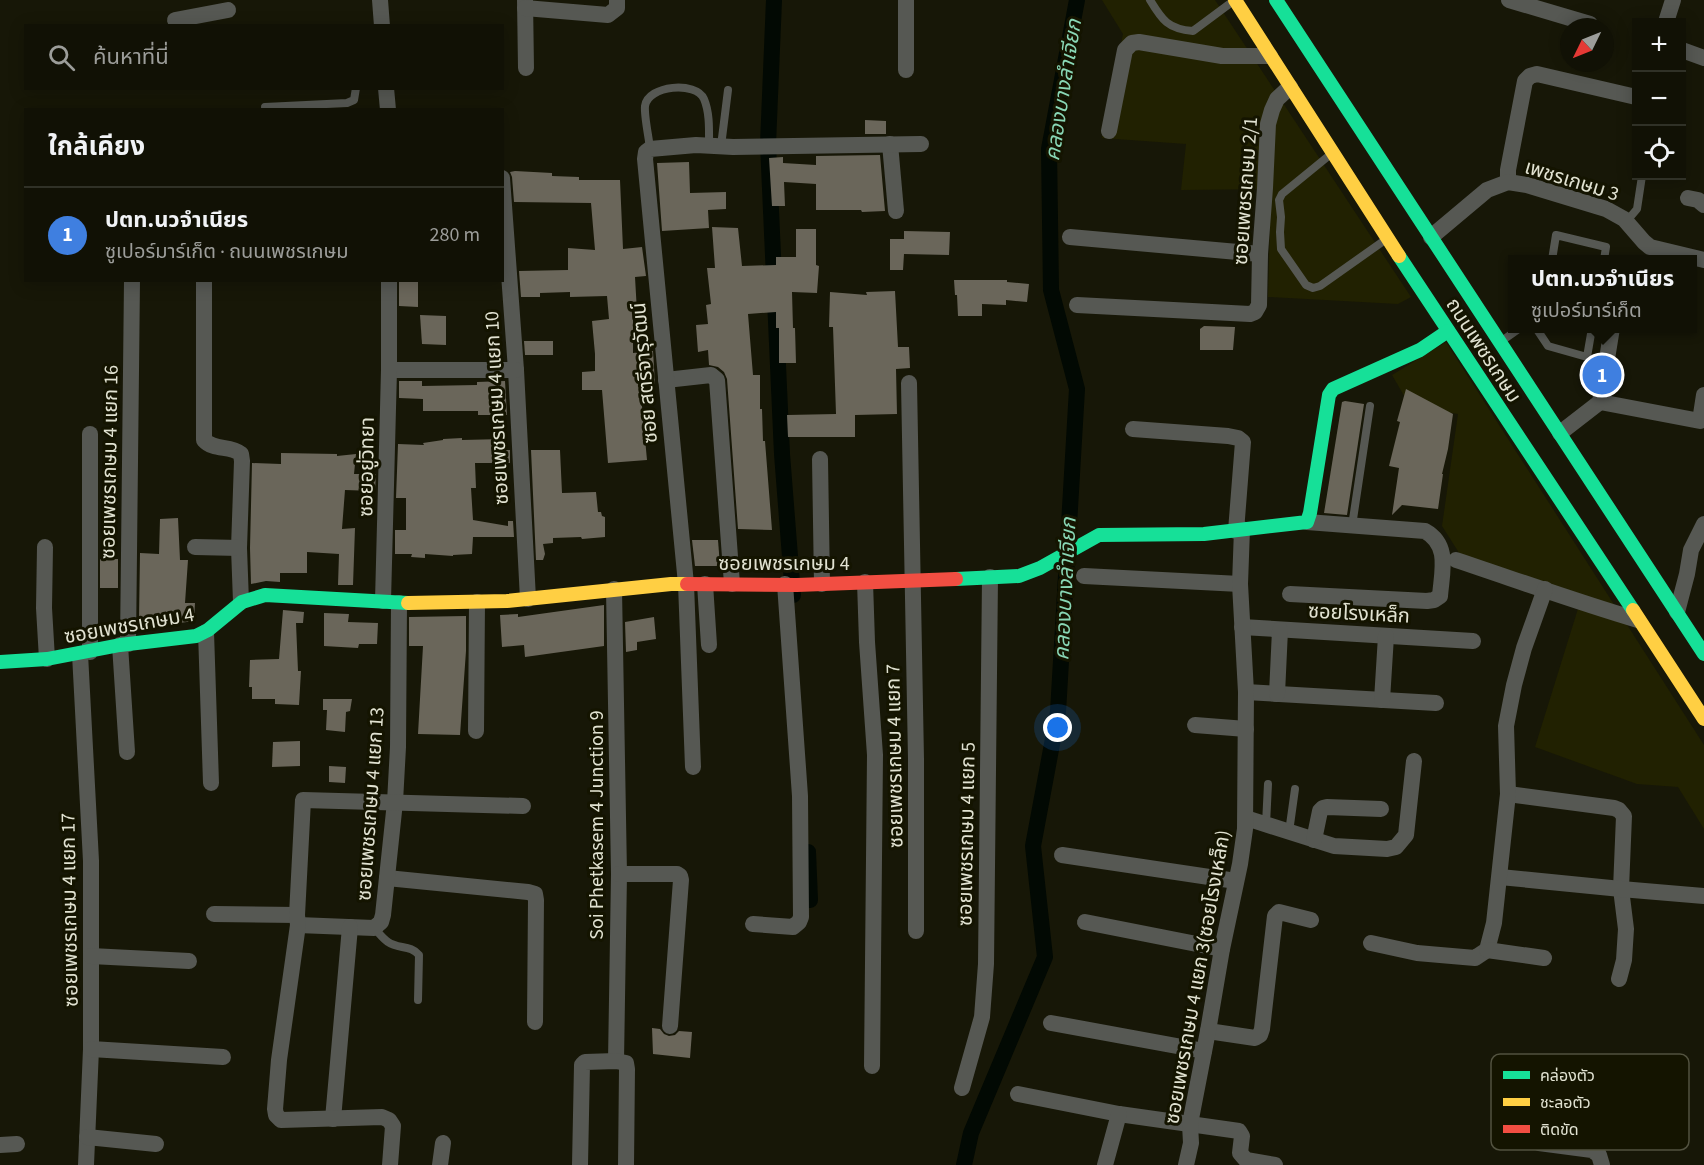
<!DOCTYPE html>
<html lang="th">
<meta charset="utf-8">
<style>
body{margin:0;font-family:"Source Sans 3","Noto Sans Thai",sans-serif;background:#1e1f13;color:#f1f3f6}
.controls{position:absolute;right:18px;top:18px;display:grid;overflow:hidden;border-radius:0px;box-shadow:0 3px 15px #0003}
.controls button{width:54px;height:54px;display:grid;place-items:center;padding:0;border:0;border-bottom:2px solid #303127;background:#111105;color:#f1f3f6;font:30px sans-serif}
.compass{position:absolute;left:1560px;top:18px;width:54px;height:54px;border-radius:50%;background:#111105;box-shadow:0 3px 15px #0003;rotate:227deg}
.you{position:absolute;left:1058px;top:728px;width:21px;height:21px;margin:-15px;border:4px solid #fff;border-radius:50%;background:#1a73e8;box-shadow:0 0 0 9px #1a73e833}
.badge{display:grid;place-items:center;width:39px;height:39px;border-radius:50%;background:#d93025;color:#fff;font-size:20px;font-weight:700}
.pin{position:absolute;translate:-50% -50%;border:3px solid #fff;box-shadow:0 2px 6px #0006}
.popup{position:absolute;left:1508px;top:255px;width:189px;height:78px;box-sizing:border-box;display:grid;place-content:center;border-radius:0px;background:#111105;filter:drop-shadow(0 2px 4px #0005);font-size:20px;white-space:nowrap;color:#9c9d9a}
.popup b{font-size:22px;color:#f1f3f6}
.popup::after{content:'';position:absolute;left:50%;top:100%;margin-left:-12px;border:12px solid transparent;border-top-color:#111105}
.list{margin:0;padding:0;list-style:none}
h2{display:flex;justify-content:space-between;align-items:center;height:78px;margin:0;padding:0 24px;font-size:26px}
h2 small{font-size:20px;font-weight:400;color:#9c9d9a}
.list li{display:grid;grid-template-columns:39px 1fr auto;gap:18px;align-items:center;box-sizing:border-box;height:96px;padding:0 24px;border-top:2px solid #303127}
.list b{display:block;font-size:22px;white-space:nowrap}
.list p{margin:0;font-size:20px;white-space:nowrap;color:#9c9d9a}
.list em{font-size:20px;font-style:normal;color:#9c9d9a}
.icon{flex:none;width:33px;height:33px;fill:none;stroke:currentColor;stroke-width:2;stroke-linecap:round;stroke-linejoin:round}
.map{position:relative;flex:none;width:1704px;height:1165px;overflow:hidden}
.search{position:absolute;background:#111105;box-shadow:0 3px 15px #0003;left:24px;top:24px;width:480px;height:66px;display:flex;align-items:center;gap:15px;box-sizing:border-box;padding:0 21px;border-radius:0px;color:#9c9d9a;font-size:22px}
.panel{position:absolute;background:#111105;box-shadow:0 3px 15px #0003;left:24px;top:108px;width:480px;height:174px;border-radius:0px}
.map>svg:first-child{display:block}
</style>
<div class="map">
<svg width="1704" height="1165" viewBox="0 0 1704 1165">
<rect width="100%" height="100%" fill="#171707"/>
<!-- built -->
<g fill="#212101">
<path d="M1102 0H1215L1411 297 1398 304 1268 297 1271 189 1181 190 1186 144 1102 138 1123 34Z"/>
<path d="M1446 342 1704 745V829L1678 787 1637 784 1535 747 1581 599 1461 556 1442 526 1458 414 1410 406 1392 375Z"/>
</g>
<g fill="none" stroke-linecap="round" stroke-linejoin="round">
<!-- canal -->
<g stroke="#020903" stroke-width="16">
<path d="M774 0 768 144 782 454 793 595"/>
<path d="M808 852 810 900"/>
<path d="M964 1165 971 1133 1045 957 1033 846 1058 712 1077 389 1051 290 1049 149 1077 0"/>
</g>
</g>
<!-- building -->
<g fill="#6a665a">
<path d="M865 120 886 121V134H865Z"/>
<path d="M880 155 885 211 862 212 861 210H816V184L784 182 785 206H772L769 158 783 157V163L816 165V156Z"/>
<path d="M689 162 690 193 726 192V209L708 210 709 228 662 231 657 163Z"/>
<path d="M515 171 552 173V176L579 177V180H620L623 249 642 247 646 276 635 277 637 312H633V353L653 351 655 384 640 385 647 460 608 463 602 390H582V372L595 371V354L592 321 609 319 607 296 570 297V292L540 293V297H521L519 271 568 270V248L595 250 591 203 514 202 512 177 510 172Z"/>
<path d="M712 227 738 228 742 266 776 265V257H796V229H816V265L819 266 817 293 792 292 793 328H795L796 363H779V328H776V312L748 314 753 375H760V409H762L763 441H765L772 530 738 529 727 379 724 372 718 367 709 365 708 350 698 352 696 325 708 324 706 305 711 304 707 268H715Z"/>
<path d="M904 231 950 232 949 255 904 254 903 270H890V239H904Z"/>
<path d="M399 280H418V307L399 306Z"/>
<path d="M954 280H1007V282L1029 284 1027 302 1006 300V305L982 304V316H958L957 295H955Z"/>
<path d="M895 291 898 347H909L910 368 896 369 897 414 855 415V437H788L787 415 836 414 833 327H829L830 292 867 295 866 292Z"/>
<path d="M420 315 446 316V345L422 344Z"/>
<path d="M1204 326 1235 327 1233 350H1200V329Z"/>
<path d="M524 341H553V355H525Z"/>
<path d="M399 381H422V386L477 385V382L505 381 507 415H478V411H423V399L399 398Z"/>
<path d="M1406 389 1453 414 1448 449 1442 474H1443L1438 509 1402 505 1392 515 1399 468 1389 466 1400 422 1397 421Z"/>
<path d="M1345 401 1364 404 1347 515 1324 513 1342 402Z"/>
<path d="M462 438V440L504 439V450H510V463H475L476 488H471L473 520 508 526V521H513L514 537H473L472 554 453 555V556L425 554V558L411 557 412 554H395V530H406V498H396L398 444 424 445 423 443 443 440V439Z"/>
<path d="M531 450H560L562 493 596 492 598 512H601L602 516 605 517V537L582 539 581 537 553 538V543L543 544 545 554 543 560H536Z"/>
<path d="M281 453 337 454V456L356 454 354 474H376L375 491 345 490 342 529 355 528 353 585H338L339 554 307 552V573H280V582L266 581 251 584 250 548 252 463 281 464Z"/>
<path d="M178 518 180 560H188L185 603H195L194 621 158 626 159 621 139 619 140 553 159 554 160 519Z"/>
<path d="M692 540H718L720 566H695Z"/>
<rect x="100" y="559" width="18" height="29"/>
<path d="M604 605V646L525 657 524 645 502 647 500 615 518 614V617Z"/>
<path d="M283 610 304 612 303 623H296L298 671H301L299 705 275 704V699H252V687H249L250 660 279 659Z"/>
<path d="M324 613 349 614 348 622 378 623 377 644H359L358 648 324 646Z"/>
<path d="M466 616V651L460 735 418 734 423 646H409V617Z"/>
<path d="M654 617 656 639 637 642V650L626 652 625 622Z"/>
<path d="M323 699H352L350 711 346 712 345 732 326 730 327 710H323Z"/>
<path d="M300 741V766L272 767 273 742Z"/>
<path d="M329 766 346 767 345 783 329 782Z"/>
<path d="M652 1028 660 1029 664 1034 669 1036 675 1035 679 1031 692 1032 690 1058 653 1054Z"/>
</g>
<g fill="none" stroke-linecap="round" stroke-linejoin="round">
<!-- lane -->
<g stroke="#565853" stroke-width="8">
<path d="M1150 0C1162 20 1168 29 1193 31L1232 2"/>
<path d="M265 107 347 103 354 100 356 88"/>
<path d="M721 146 728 90"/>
<path d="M650 149C649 138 644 116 645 106 648 85 696 81 704 99 710 113 709 131 709 146"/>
<path d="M1331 154 1282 194 1279 200 1281 217 1280 232 1281 249 1306 285 1313 288 1320 286 1385 240"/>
<path d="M1626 222 1637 209 1642 176"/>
<path d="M1552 260 1556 235 1606 247 1604 260"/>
<path d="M1536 328 1548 346 1587 357 1592 328"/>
<path d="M1503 340 1520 328"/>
<path d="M1352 526 1370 406"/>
<path d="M1266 824 1268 784"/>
<path d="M1289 832 1295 789"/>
<path d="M374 928C378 932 383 939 388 942 398 949 411 945 419 955L418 1000"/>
</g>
<!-- street -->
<g stroke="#565853" stroke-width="16">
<path d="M380 0 382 26"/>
<path d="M525 0 526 68"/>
<path d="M1509 0 1590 24"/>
<path d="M525 8 608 15 617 8V0"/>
<path d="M175 20 228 10"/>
<path d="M1666 22 1673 0"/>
<path d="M1682 50 1704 58"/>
<path d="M906 70V0"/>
<path d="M386 88 388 110"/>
<path d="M1109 131 1125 50 1132 43 1139 42 1222 56H1270"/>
<path d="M890 144 896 211"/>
<path d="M502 178 516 370 528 599"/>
<path d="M1508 182V170L1525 81 1530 76 1537 74 1636 97"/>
<path d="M1688 198 1698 200 1704 205"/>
<path d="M1070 237 1260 254"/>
<path d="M1431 237 1487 190 1508 182 1527 185 1606 209 1624 219 1644 242 1650 247 1704 260"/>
<path d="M204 280V440C214 451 230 445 241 454L242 461 239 548 241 602"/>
<path d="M1077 305 1250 314 1255 312 1259 305 1260 254 1265 188 1268 124 1272 110 1277 99 1290 87"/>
<path d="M389 370H516"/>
<path d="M666 380 711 375 717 380 732 584"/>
<path d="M909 383 916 759V931"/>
<path d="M1600 402 1700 421 1704 395"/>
<path d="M1133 429 1228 436 1238 438 1243 442 1236 531"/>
<path d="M1560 433 1600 402 1612 328"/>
<path d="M90 434V652"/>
<path d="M820 459 822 584"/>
<path d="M45 547 44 608 47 659"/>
<path d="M195 547 239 548"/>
<path d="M1456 560C1516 580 1577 602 1638 620"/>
<path d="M1084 576 1240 584"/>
<path d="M865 582 867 642 875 755 872 1066"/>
<path d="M705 584 709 645"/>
<path d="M614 589 619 874 616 1061"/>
<path d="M1290 594 1427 601 1434 600 1440 596C1442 571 1450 545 1425 531L1307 522"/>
<path d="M383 601 389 370V280"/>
<path d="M1677 612 1687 574 1691 550 1704 524"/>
<path d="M1242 627 1473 641"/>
<path d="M206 632 211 783"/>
<path d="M128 644 132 280"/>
<path d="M120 645 127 752"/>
<path d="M80 654 91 861V1049L86 1165"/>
<path d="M1246 692 1436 703"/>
<path d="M1277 694 1280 630"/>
<path d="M1382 700 1386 636"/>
<path d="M1195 725 1246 729"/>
<path d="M476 731 477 602"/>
<path d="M693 767 686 584 645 159 646 152 650 149 696 145 733 147 921 144"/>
<path d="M1508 794 1614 808 1619 810 1624 816 1621 889 1626 929 1624 960 1619 979"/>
<path d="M1246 818 1334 846 1387 849 1396 847 1406 835 1414 761"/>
<path d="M1314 840 1320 811 1323 808 1327 807 1381 809"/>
<path d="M1062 855 1236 881"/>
<path d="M619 874H677L680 876 681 880 670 1026"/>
<path d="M1500 877 1621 889 1704 896"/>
<path d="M387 878 528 892 535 894 536 900 535 1022"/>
<path d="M214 914 297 915"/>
<path d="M1085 922 1222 949"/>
<path d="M753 924 793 927 799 922 801 917 800 796 785 584"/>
<path d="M298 925 374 928 381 922 383 915 395 802 398 747 399 603"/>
<path d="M1371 943 1417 953 1475 958 1487 950 1494 923 1508 794 1506 726 1514 685 1524 648 1545 589"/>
<path d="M1487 950 1544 958"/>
<path d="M91 956 189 961"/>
<path d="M1051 1023 1204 1051"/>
<path d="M1208 1031 1255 1038 1260 1035 1262 1029 1275 916 1279 912 1311 920"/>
<path d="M91 1049 223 1057"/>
<path d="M962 1088 982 1017 986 964 990 577"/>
<path d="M1018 1094 1119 1114 1239 1131 1242 1136 1240 1153 1246 1160 1275 1165"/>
<path d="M333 1119 350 927"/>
<path d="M87 1137 156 1144"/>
<path d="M1539 1143 1592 1150 1599 1155 1602 1165"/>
<path d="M0 1145 17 1144"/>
<path d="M390 1165 393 1126 389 1120 382 1117 281 1120 276 1115 275 1109 279 1060 298 925 297 915 303 800 523 806"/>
<path d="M440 1165 443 1143"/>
<path d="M580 1165 582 1065 585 1062 616 1061 626 1063 627 1069 626 1165"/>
<path d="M1105 1165 1119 1114"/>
<path d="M1186 1165 1191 1143 1190 1124 1208 1031 1222 949 1240 864 1245 829 1246 692 1240 584 1242 529"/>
</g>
<!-- fast -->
<g stroke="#16e098" stroke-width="14">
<path d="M1276 0 1704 654"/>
<path d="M1399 256 1633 610"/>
<path d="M956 579 1019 576 1040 568 1099 535 1204 534 1307 522 1310 513 1329 395 1333 389 1420 350 1448 331"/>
<path d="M0 662 47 659 120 645 196 636 208 630 242 602 265 595 408 603"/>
</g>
<!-- slow -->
<g stroke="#ffcf43" stroke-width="14">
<path d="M1235 0 1399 256"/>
<path d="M408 603 507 601 671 584H687"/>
<path d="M1633 610 1704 719"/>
</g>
<!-- jam -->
<path stroke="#f24e42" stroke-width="14" d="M687 584 797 585 956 579"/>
</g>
<g text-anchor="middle" stroke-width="6" stroke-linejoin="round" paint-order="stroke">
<!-- street labels -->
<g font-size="20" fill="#e1e2d1" stroke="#141400">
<text transform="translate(1572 180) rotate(17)" y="7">เพชรเกษม 3</text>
<text transform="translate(1245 191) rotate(-86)" y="7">ซอยเพชรเกษม 2/1</text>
<text transform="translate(1484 350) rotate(57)" y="7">ถนนเพชรเกษม</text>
<text transform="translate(644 373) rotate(-95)" y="7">ซอย สตรีจารุวัฒน์</text>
<text transform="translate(496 408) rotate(-93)" y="7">ซอยเพชรเกษม 4 แยก 10</text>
<text transform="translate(109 462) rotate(-89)" y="7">ซอยเพชรเกษม 4 แยก 16</text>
<text transform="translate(366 467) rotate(-89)" y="7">ซอยอยู่วิทยา</text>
<text x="784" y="570">ซอยเพชรเกษม 4</text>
<text transform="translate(1359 613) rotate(3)" y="7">ซอยโรงเหล็ก</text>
<text transform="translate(129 625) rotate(-10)" y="7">ซอยเพชรเกษม 4</text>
<text transform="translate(894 756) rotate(-91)" y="7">ซอยเพชรเกษม 4 แยก 7</text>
<text transform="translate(370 804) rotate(-86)" y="7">ซอยเพชรเกษม 4 แยก 13</text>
<text transform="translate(596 825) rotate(-90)" y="7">Soi Phetkasem 4 Junction 9</text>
<text transform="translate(966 834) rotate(-89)" y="7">ซอยเพชรเกษม 4 แยก 5</text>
<text transform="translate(69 910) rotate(-91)" y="7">ซอยเพชรเกษม 4 แยก 17</text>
<text transform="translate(1197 977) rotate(-80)" y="7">ซอยเพชรเกษม 4 แยก 3(ซอยโรงเหล็ก)</text>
</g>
<!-- water labels -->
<g font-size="21" font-style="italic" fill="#89d7b5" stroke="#141400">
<text transform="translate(1063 90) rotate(-81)" y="7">คลองบางลำเจียก</text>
<text transform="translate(1065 589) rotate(-87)" y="7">คลองบางลำเจียก</text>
</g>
</g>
<!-- legend -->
<rect x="1491" y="1054" width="198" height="96" rx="9" fill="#141400" stroke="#52523f" stroke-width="1.5"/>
<rect x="1503" y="1071" width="27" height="8" fill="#16e098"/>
<rect x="1503" y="1098" width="27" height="8" fill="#ffcf43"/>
<rect x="1503" y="1125" width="27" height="8" fill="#f24e42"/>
<g font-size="16" fill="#e1e2d1">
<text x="1540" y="1081">คล่องตัว</text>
<text x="1540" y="1108">ชะลอตัว</text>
<text x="1540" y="1135">ติดขัด</text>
</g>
</svg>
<div class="controls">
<button>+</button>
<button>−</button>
<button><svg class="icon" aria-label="locate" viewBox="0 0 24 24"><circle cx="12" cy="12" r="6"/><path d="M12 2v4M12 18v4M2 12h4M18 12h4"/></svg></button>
</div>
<svg class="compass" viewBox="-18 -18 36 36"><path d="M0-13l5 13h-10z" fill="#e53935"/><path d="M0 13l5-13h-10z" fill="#9c9d9a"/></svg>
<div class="you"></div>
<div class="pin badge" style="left:1602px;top:375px;background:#3f7fe0">1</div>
<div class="popup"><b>ปตท.นวจำเนียร</b>ซูเปอร์มาร์เก็ต</div>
<div class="search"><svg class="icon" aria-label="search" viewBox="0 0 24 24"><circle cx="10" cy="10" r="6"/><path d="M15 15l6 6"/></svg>ค้นหาที่นี่</div>
<section class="panel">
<h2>ใกล้เคียง<small></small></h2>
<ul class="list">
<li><span class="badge" style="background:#3f7fe0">1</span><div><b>ปตท.นวจำเนียร</b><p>ซูเปอร์มาร์เก็ต · ถนนเพชรเกษม</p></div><em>280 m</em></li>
</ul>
</section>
</div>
